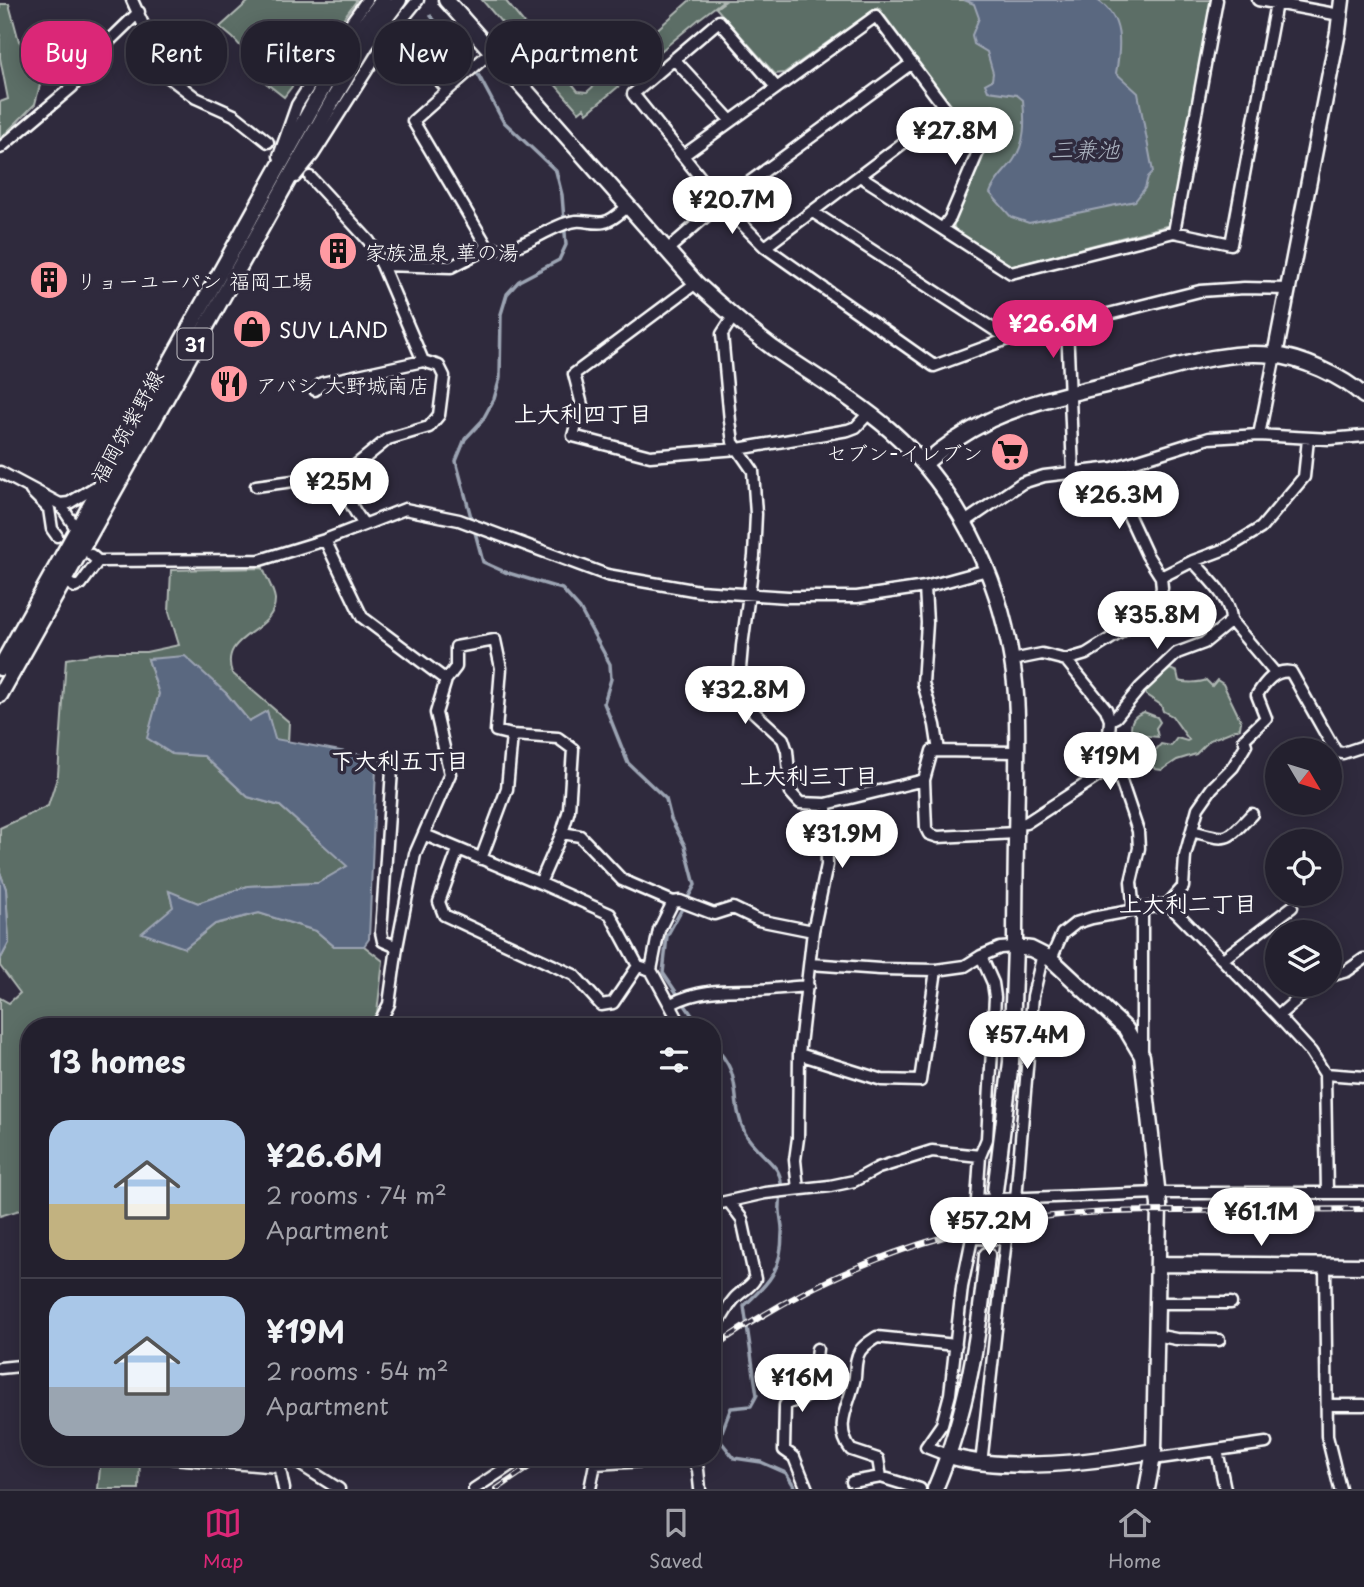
<!DOCTYPE html>
<html lang="en">
<head>
<meta charset="utf-8">
<style>
	:root { --surface:#23202e; --page:#2f2d3a; --text:#f1f3f6; --muted:#a3a3aa; --line:#403e4a; --accent:#db2777 }
	body { margin:0; font-family:"Playpen Sans","Klee One",sans-serif; background:var(--page); color:var(--text); height:100vh; display:flex; flex-direction:column; font-size:26px; white-space:nowrap }
	* { box-sizing:border-box; margin:0 }
	p { font-size:23px; color:var(--muted) }
	.icon { flex:none; width:38px; height:38px; fill:none; stroke:currentColor; stroke-width:2; stroke-linecap:round; stroke-linejoin:round }
	.map { position:relative; flex:1; overflow:hidden }
	.details { position:absolute; left:21px; top:1018px; width:700px; height:448px; display:flex; flex-direction:column; background:var(--surface); border-radius:28px; box-shadow:0 4px 18px #0003,0 0 0 2px var(--line) }
	.details>* { flex:none }
	.top-card { position:absolute; left:21px; top:21px; width:700px; height:63px; display:flex; gap:14px }
	.needle { width:46px; rotate:128deg }
	.tools { position:absolute; left:1265px; top:738px; display:grid; gap:14px }
	.tools a { display:grid; place-items:center; width:77px; height:77px; border-radius:50%; background:var(--surface); box-shadow:0 4px 18px #0003,0 0 0 2px var(--line); font-size:35px }
	.price { position:absolute; translate:-50% -60px; padding:0 16px; border-radius:24px; background:#fff; color:#222; font-size:23px; line-height:46px; filter:drop-shadow(0 2px 4px #0008) }
	.price::after { content:''; position:absolute; left:50%; top:42px; width:21px; height:16px; margin-left:-10px; background:inherit; clip-path:polygon(0 0,100% 0,50% 100%) }
	.price.selected { background:var(--accent); color:#fff }
	ul { padding:0; list-style:none }
	li { display:flex; align-items:center; gap:21px; height:175px; padding:0 28px }
	li+li { border-top:2px solid var(--line) }
	li span { display:grid; place-items:center; flex:none; width:196px; height:140px; border-radius:21px; color:#555 }
	li>.icon { margin-inline-start:auto }
	span .icon { width:84px; height:84px; fill:#fffc; stroke-width:1 }
	li b { font-size:30px }
	h2 { display:flex; justify-content:space-between; align-items:center; height:84px; padding:0 28px; font-size:30px }
	.chip { padding:0 24px; border-radius:28px; background:var(--surface); box-shadow:0 4px 18px #0003,0 0 0 2px var(--line); font-size:24px; line-height:63px }
	.chip.selected { background:var(--accent); color:#fff }
	.dock { display:flex; justify-content:space-around; align-items:center; height:98px; border-top:2px solid var(--line); background:var(--surface); font-size:19px; color:var(--muted) }
	.dock a { display:grid; justify-items:center; gap:4px }
	.dock .selected { color:var(--accent) }
	.map>svg:first-child { display:block }
	.green { fill:#5c6e66; stroke:#aeb6b2; stroke-width:2 }
	.water { fill:#5a6880; stroke:#9ca4b3; stroke-width:2 }
	.lines { fill:none; stroke-linecap:round; stroke-linejoin:round }
	.stream { stroke:#9ca4b3; stroke-width:3.5 }
	.street-tunnel { stroke:#443f50; stroke-width:10; stroke-dasharray:10 5; stroke-linecap:butt }
	.secondary-tunnel { stroke:#443f50; stroke-width:14; stroke-dasharray:14 7; stroke-linecap:butt }
	.street-casing { stroke:#fff; stroke-width:15 }
	.secondary-casing { stroke:#fff; stroke-width:19 }
	.primary-casing { stroke:#fff; stroke-width:19 }
	.street { stroke:#2f2a3d; stroke-width:10 }
	.secondary { stroke:#2f2a3d; stroke-width:14 }
	.primary { stroke:#2f2a3d; stroke-width:14 }
	.rail-casing { stroke:#fff; stroke-width:6 }
	.rail { stroke:#2f2a3d; stroke-width:3.5; stroke-dasharray:10; stroke-linecap:butt }
	.labels { text-anchor:middle; dominant-baseline:central; stroke-width:7; stroke-linejoin:round; paint-order:stroke }
	.shield { fill:#2f2a3d; stroke:#c1bfc5; stroke-width:2 }
	.shield-label { font-size:19px; font-weight:bold; fill:#fff }
	.poi-label { font-size:21px; fill:#fff; stroke:#2f2a3d; text-anchor:start }
	.street-label { font-size:21px; fill:#fff; stroke:#2f2a3d }
	.water-label { font-size:23px; font-style:italic; fill:#acb4c0; stroke:#2f2a3d }
	.neighbourhood-label { font-size:23px; font-weight:bold; fill:#fff; stroke:#2f2a3d }
</style>
</head>
<body>
<div class="map">
<svg width="1364" height="1489" viewBox="0 0 1364 1489">
	<rect width="100%" height="100%" fill="#2f2a3d"/>
	<filter id="ink" filterUnits="userSpaceOnUse"><feTurbulence type="fractalNoise" baseFrequency=".0143" numOctaves="2"/><feDisplacementMap in="SourceGraphic" scale="14" xChannelSelector="R" yChannelSelector="G"/><feConvolveMatrix kernelMatrix="1 2 1 2 8 2 1 2 1" color-interpolation-filters="sRGB"/></filter>
	<g filter="url(#ink)">
		<!-- green -->
		<path class="green" d="M250,0H357L284,97L266,83L255,62L233,38L220,27Z
			M482,0H505L578,91L587,92L690,0H724L699,19L587,113L584,108L579,112Z
			M727,0H1213L1170,225L1010,267L955,231L953,222L983,151L878,7L784,73L775,74L716,8Z
			M0,4H9L19,41L44,70L35,104L0,139V102L8,99L0,58Z
			M263,568C266,577 274,590 275,599C276,634 218,633 232,673L289,722L288,743L274,739L267,711L249,721L226,693L148,659L159,694L148,738L172,754L204,756L248,797L280,806L348,866L318,883L248,886L198,903L169,892L185,948L215,924L259,913L316,931L334,946H364L383,961L377,1013L366,1027H30V1207L0,1216V998L9,1003L20,993L0,966V960L9,943L6,889L0,872V828L48,806L58,775L66,659L107,652H146L179,645L169,612L171,570Z
			M1170,669L1177,672L1179,681C1185,683 1200,683 1206,680L1212,686L1217,680L1223,684L1241,721L1240,728L1210,740L1196,754L1177,760L1162,770L1155,769L1150,763L1152,754L1161,744L1171,746L1177,738L1187,741L1189,740L1172,716L1163,711L1161,705L1146,695V688Z
			M1144,712L1157,717L1160,722L1156,728L1158,737L1136,735L1131,729C1131,719 1135,715 1144,712Z
			M101,1458H140L139,1489H98Z"/>
		<!-- water -->
		<path class="water" d="M964,0H1097C1124,17 1121,46 1116,73L1138,93L1153,172L1148,177L1145,188L1135,201L1029,223L1011,217L990,193C995,179 1005,172 1013,161C1026,143 1025,121 1023,100L1017,95L988,91L985,84L992,80L993,73L987,52L974,44L972,35L979,18L974,4Z
			M185,656L226,693L249,721L267,711L275,739L362,755L376,768L369,939L364,946H334L316,931L259,913L215,924L185,948L142,933L173,907L169,891L198,903L248,886L318,883L347,866L280,806L248,797L204,756L172,754L147,738L159,694L148,659Z
			M0,872L6,889L9,943L0,960Z"/>
		<g class="lines">
			<!-- stream -->
			<path class="stream" d="M431,16L479,76L503,121L556,171L562,195L566,245L559,260L519,281L507,294L501,314L500,378L494,399L482,421L465,439L456,461L483,562L505,572L562,589L580,609L610,664L611,679L604,703L628,763L666,799L671,819L685,846L695,885L667,936L663,973L700,1027
				M712,1044C746,1077 728,1097 745,1133C752,1147 768,1157 777,1170C784,1181 780,1194 780,1206C779,1215 783,1224 782,1233C782,1270 769,1283 744,1306L757,1395L751,1406L731,1408L719,1439L734,1458L761,1462L786,1473L796,1489"/>
			<!-- street-tunnel -->
			<path class="street-tunnel" d="M268,142L310,177"/>
			<!-- secondary-tunnel -->
			<path class="secondary-tunnel" d="M987,1255L995,1191"/>
			<defs>
				<path id="street" d="M132,0L166,75L196,98L234,115L268,142
					M1258,0L1340,15
					M388,37L405,43L448,90
					M674,59L731,121
					M776,87L719,21L633,94L721,203L765,247L934,366L1005,340L1200,291L1244,288L1289,289
					M0,148L72,87L105,45L139,12
					M684,155L876,16L978,152L950,218L943,228
					M279,156L297,105L340,38L367,0
					M860,176L1011,273L1174,232L1231,244L1276,3
					M295,177L313,155L388,37L418,0
					M310,177L369,241L382,265L423,361L439,366L444,376L439,415L429,427L388,439L345,474C344,494 352,509 364,524
					M813,212L1004,336L1005,340
					M1174,232L1217,0
					M765,247L947,110
					M488,248L413,121L493,50
					M666,251L721,203L912,63
					M382,265L451,267L488,248C519,256 546,225 576,221C585,220 595,224 604,222C612,221 621,212 627,207
					M696,283L574,374L582,405L573,436L650,456L738,449L848,430L856,427L869,413
					M733,317L722,334L730,421L733,442L753,471L756,514L754,556L742,646L740,669L743,692L745,704L783,739L787,751L791,793L800,803L826,804L924,780L932,751L1017,752
					M1067,325L1073,472
					M315,390L322,383L423,361
					M1259,435L1275,355
					M0,472L60,504L77,530
					M256,486L345,474
					M31,491L49,509L52,529L57,536
					M60,504L69,503L102,483
					M965,522L1022,483L1044,476L1113,468L1209,438L1259,435L1330,439L1364,436
					M325,540L362,617L446,680
					M91,555L98,561L260,560L325,540L405,509L459,520L607,575L699,591L788,597H857L925,587L987,570
					M1193,561C1208,579 1231,597 1231,621L1275,673
					M1161,577L1193,561L1228,548L1261,528L1304,477L1308,439
					M64,581L75,587L81,584L98,561
					M925,587L927,623L923,683L935,725L939,751
					M1012,660L1042,654L1066,660L1086,654L1156,610L1162,588L1161,577L1147,555L1129,516L1113,468
					M1066,660L1106,709L1110,720L1109,734L1111,751L1138,831L1139,848L1131,882L1133,903L1142,910
					M1110,720L1116,717L1140,688L1177,653L1204,643L1231,621
					M387,758L392,770L381,932L383,941L397,947
					M924,780L926,828L929,834L938,837L1016,833
					M1016,824L1026,823L1115,765
					M1192,831C1229,841 1225,842 1252,814
					M425,835L540,883L562,833
					M458,850L439,902L444,915L574,975L601,1005L613,1003L638,966L651,970L659,930L673,902
					M481,859L507,789L512,735
					M540,883L610,914L638,966
					M1168,904L1278,1016L1311,1052L1325,1074L1327,1193
					M1142,910V1053
					M1015,947L1000,948L981,956L993,983L995,997L987,1139L980,1156L977,1200L1158,1193H1364
					M1051,959L1062,934L1076,923L1092,918L1168,904L1183,887L1185,856L1198,808L1212,788L1233,767L1246,745L1244,739L1266,718L1257,695C1265,682 1275,669 1291,672L1336,752L1343,753L1364,746
					M1223,959L1292,907
					M810,964L880,969L936,970L965,966L981,956
					M651,970L682,1027
					M1330,976L1347,971L1364,959
					M671,1004C696,990 724,990 752,990C770,990 789,987 808,986
					M1278,1016L1314,985
					M377,1027L389,1004L397,947L415,854L450,774L436,713L446,680L456,667V647L495,640L501,668L496,731L512,735L558,738L573,749L569,810L562,833L580,836L622,880L673,902L680,901L714,914L733,908L758,920L813,931
					M799,1054L882,1080L920,1081L936,970
					M1325,1074L1364,1077
					M798,1189L795,1160L798,1138L799,1054L813,931L827,865L826,804
					M1016,1199L1033,996L1043,954
					M712,1205L765,1193L830,1186L854,1181L878,1168L932,1151L980,1156
					M1325,1267L1327,1436L1340,1489
					M1156,1303H1231
					M712,1326C726,1317 724,1310 734,1299C741,1291 750,1288 755,1279L742,1219L729,1202
					M1156,1335L1176,1339L1219,1340
					M0,1368L30,1365
					M1327,1405H1364
					M1217,1450L1225,1489
					M949,1456L926,1447L942,1424L950,1394L962,1287L972,1238L1006,1239L981,1464
					M172,1458L279,1467
					M281,1458L279,1465L284,1489
					M290,1458L339,1489
					M693,1458L698,1470L700,1489
					M1153,1459L1266,1443
					M595,1464L644,1461
					M881,1477L878,1459L851,1450C832,1425 851,1403 855,1377C856,1367 855,1359 860,1351C865,1344 871,1341 877,1337L956,1345
					M852,1482L881,1477L920,1489
					M474,1489L521,1458
					M590,1489L596,1459
					M807,1489L794,1457L784,1450L785,1405C791,1400 795,1402 802,1399C816,1392 815,1363 817,1349"/>
				<path id="secondary" d="M446,0L696,283C721,306 746,328 773,348C812,375 854,399 890,430C957,489 998,573 1012,661C1019,701 1017,742 1017,783C1016,837 1015,892 1015,947L1031,949L1051,959L1126,1029L1142,1056L1159,1205L1154,1451L1147,1489
					M1275,355L1338,32L1342,0
					M924,464C943,447 966,432 990,420C1033,400 1081,391 1127,380C1173,368 1225,349 1273,355C1302,358 1342,376 1364,396
					M995,1191L1011,1062L1015,947
					M1158,1264L1364,1266
					M949,1456C1009,1473 1093,1462 1154,1451
					M935,1489C967,1414 979,1335 987,1255"/>
				<path id="primary" d="M0,668L325,84L359,31L383,0
					M0,695L334,98L366,44L399,0"/>
			</defs>
			<!-- street casing -->
			<use href="#street" class="street-casing"/>
			<!-- secondary casing -->
			<use href="#secondary" class="secondary-casing"/>
			<!-- primary casing -->
			<use href="#primary" class="primary-casing"/>
			<!-- street -->
			<use href="#street" class="street"/>
			<!-- secondary -->
			<use href="#secondary" class="secondary"/>
			<!-- primary -->
			<use href="#primary" class="primary"/>
			<defs>
				<path id="rail" d="M712,1348C803,1285 905,1240 1014,1221C1068,1212 1123,1211 1178,1211C1240,1210 1302,1210 1364,1209
					M497,1489L542,1458"/>
			</defs>
			<!-- rail casing -->
			<use href="#rail" class="rail-casing"/>
			<!-- rail -->
			<use href="#rail" class="rail"/>
		</g>
	</g>
	<!-- icons -->
	<defs>
		<symbol id="building-disc" viewBox="-11 -11 22 22"><circle r="9.5" fill="#ff9aa2" stroke="#2f2a3d"/><path d="M-4-6H4V6H1V3H-1V6H-4ZM-2.5-4.3h1.7v1.8h-1.7ZM.8-4.3h1.7v1.8H.8ZM-2.5-1h1.7V.8h-1.7ZM.8-1h1.7V.8H.8Z" fill="#111"/></symbol>
		<symbol id="shop-disc" viewBox="-11 -11 22 22"><circle r="9.5" fill="#ff9aa2" stroke="#2f2a3d"/><path d="M-5-2.5h2.3a2.7 3.5 0 0 1 5.4 0H5L5.5 6h-11ZM-1.5-2.5h3a1.5 2.3 0 0 0-3 0Z" fill="#111"/></symbol>
		<symbol id="restaurant-disc" viewBox="-11 -11 22 22"><circle r="9.5" fill="#ff9aa2" stroke="#2f2a3d"/><path d="M-5-6h1v4h1v-4h1v4h1v-4h1v5L-1.5 .5V6h-2V.5L-5-1ZM5-6V6H3V1.5H1.5Q1.5-4 5-6Z" fill="#111"/></symbol>
		<symbol id="supermarket-disc" viewBox="-11 -11 22 22"><circle r="9.5" fill="#ff9aa2" stroke="#2f2a3d"/><path d="M-6-5.5h2.5l.6 2H6L4.5 2H-2.5L-4.4-4H-6ZM-1.5 3.2a1.3 1.3 0 1 0 .1 0ZM3 3.2a1.3 1.3 0 1 0 .1 0Z" fill="#111"/></symbol>
	</defs>
	<g fill-rule="evenodd">
		<use href="#building-disc" x="316" y="229" width="44" height="44"/>
		<use href="#building-disc" x="27" y="258" width="44" height="44"/>
		<use href="#shop-disc" x="230" y="307" width="44" height="44"/>
		<use href="#restaurant-disc" x="207" y="362" width="44" height="44"/>
		<use href="#supermarket-disc" x="988" y="430" width="44" height="44"/>
	</g>
	<g class="labels">
		<!-- shield labels -->
		<rect class="shield" x="177.5" y="328.5" width="35" height="31" rx="5"/>
		<g class="shield-label">
			<text x="195" y="344">31</text>
		</g>
		<!-- poi labels -->
		<g class="poi-label">
			<text x="365" y="251">家族温泉 華の湯</text>
			<text x="76" y="280">リョーユーパン 福岡工場</text>
			<text x="279" y="329">SUV LAND</text>
			<text x="256" y="384">アバシ 大野城南店</text>
			<text x="983" y="452" text-anchor="end">セブン-イレブン</text>
		</g>
		<!-- street labels -->
		<g class="street-label">
			<text transform="translate(126 426) rotate(-61)">福岡筑紫野線</text>
		</g>
		<!-- water labels -->
		<g class="water-label">
			<text x="1085" y="148">三兼池</text>
		</g>
		<!-- neighbourhood labels -->
		<g class="neighbourhood-label">
			<text x="583" y="412">上大利四丁目</text>
			<text x="400" y="759">下大利五丁目</text>
			<text x="809" y="774">上大利三丁目</text>
			<text x="1188" y="902">上大利二丁目</text>
		</g>
	</g>
</svg>
<div class="tools">
<a><svg class="needle" viewBox="-14 -14 28 28"><path d="M0-13l5 13h-10z" fill="#e53935"/><path d="M0 13l5-13h-10z" fill="#a3a3aa"/></svg></a>
<a><svg class="icon" aria-label="locate" viewBox="0 0 24 24"><circle cx="12" cy="12" r="6"/><path d="M12 2v4M12 18v4M2 12h4M18 12h4"/></svg></a>
<a><svg class="icon" aria-label="layers" viewBox="0 0 24 24"><path d="M12 4l9 5-9 5-9-5zM3 14l9 5 9-5"/></svg></a>
</div>
<b class="price" style="left:955px;top:167px">¥27.8M</b>
<b class="price" style="left:732px;top:236px">¥20.7M</b>
<b class="price selected" style="left:1053px;top:360px">¥26.6M</b>
<b class="price" style="left:339px;top:518px">¥25M</b>
<b class="price" style="left:1119px;top:531px">¥26.3M</b>
<b class="price" style="left:1157px;top:651px">¥35.8M</b>
<b class="price" style="left:745px;top:726px">¥32.8M</b>
<b class="price" style="left:1110px;top:792px">¥19M</b>
<b class="price" style="left:842px;top:870px">¥31.9M</b>
<b class="price" style="left:1027px;top:1071px">¥57.4M</b>
<b class="price" style="left:1261px;top:1248px">¥61.1M</b>
<b class="price" style="left:989px;top:1257px">¥57.2M</b>
<b class="price" style="left:802px;top:1414px">¥16M</b>
<div class="top-card">
<a class="chip selected">Buy</a>
<a class="chip">Rent</a>
<a class="chip">Filters</a>
<a class="chip">New</a>
<a class="chip">Apartment</a>
</div>
<section class="details">
<h2>13 homes<svg class="icon" aria-label="filters" viewBox="0 0 24 24"><path d="M4 7h16M4 17h16"/><circle cx="9" cy="7" r="2"/><circle cx="15" cy="17" r="2"/></svg></h2>
<ul>
<li><span style="background:linear-gradient(#a9c7e8 60%,#c2b280 0)"><svg class="icon" aria-label="home" viewBox="0 0 24 24"><path d="M3 11l9-7 9 7M6 9v11h12V9"/></svg></span><div><b>¥26.6M</b><p>2 rooms · 74 m²</p><p>Apartment</p></div></li>
<li><span style="background:linear-gradient(#a9c7e8 65%,#9aa5b1 0)"><svg class="icon" aria-label="home" viewBox="0 0 24 24"><path d="M3 11l9-7 9 7M6 9v11h12V9"/></svg></span><div><b>¥19M</b><p>2 rooms · 54 m²</p><p>Apartment</p></div></li>
</ul>
</section>
</div>
<nav class="dock">
<a class="selected"><svg class="icon" aria-label="map" viewBox="0 0 24 24"><path d="M3 6l6-2 6 2 6-2v14l-6 2-6-2-6 2zM9 4v14M15 6v14"/></svg>Map</a>
<a><svg class="icon" aria-label="saved" viewBox="0 0 24 24"><path d="M7 4h10v16l-5-4-5 4z"/></svg>Saved</a>
<a><svg class="icon" aria-label="home" viewBox="0 0 24 24"><path d="M3 11l9-7 9 7M6 9v11h12V9"/></svg>Home</a>
</nav>
</body>
</html>
